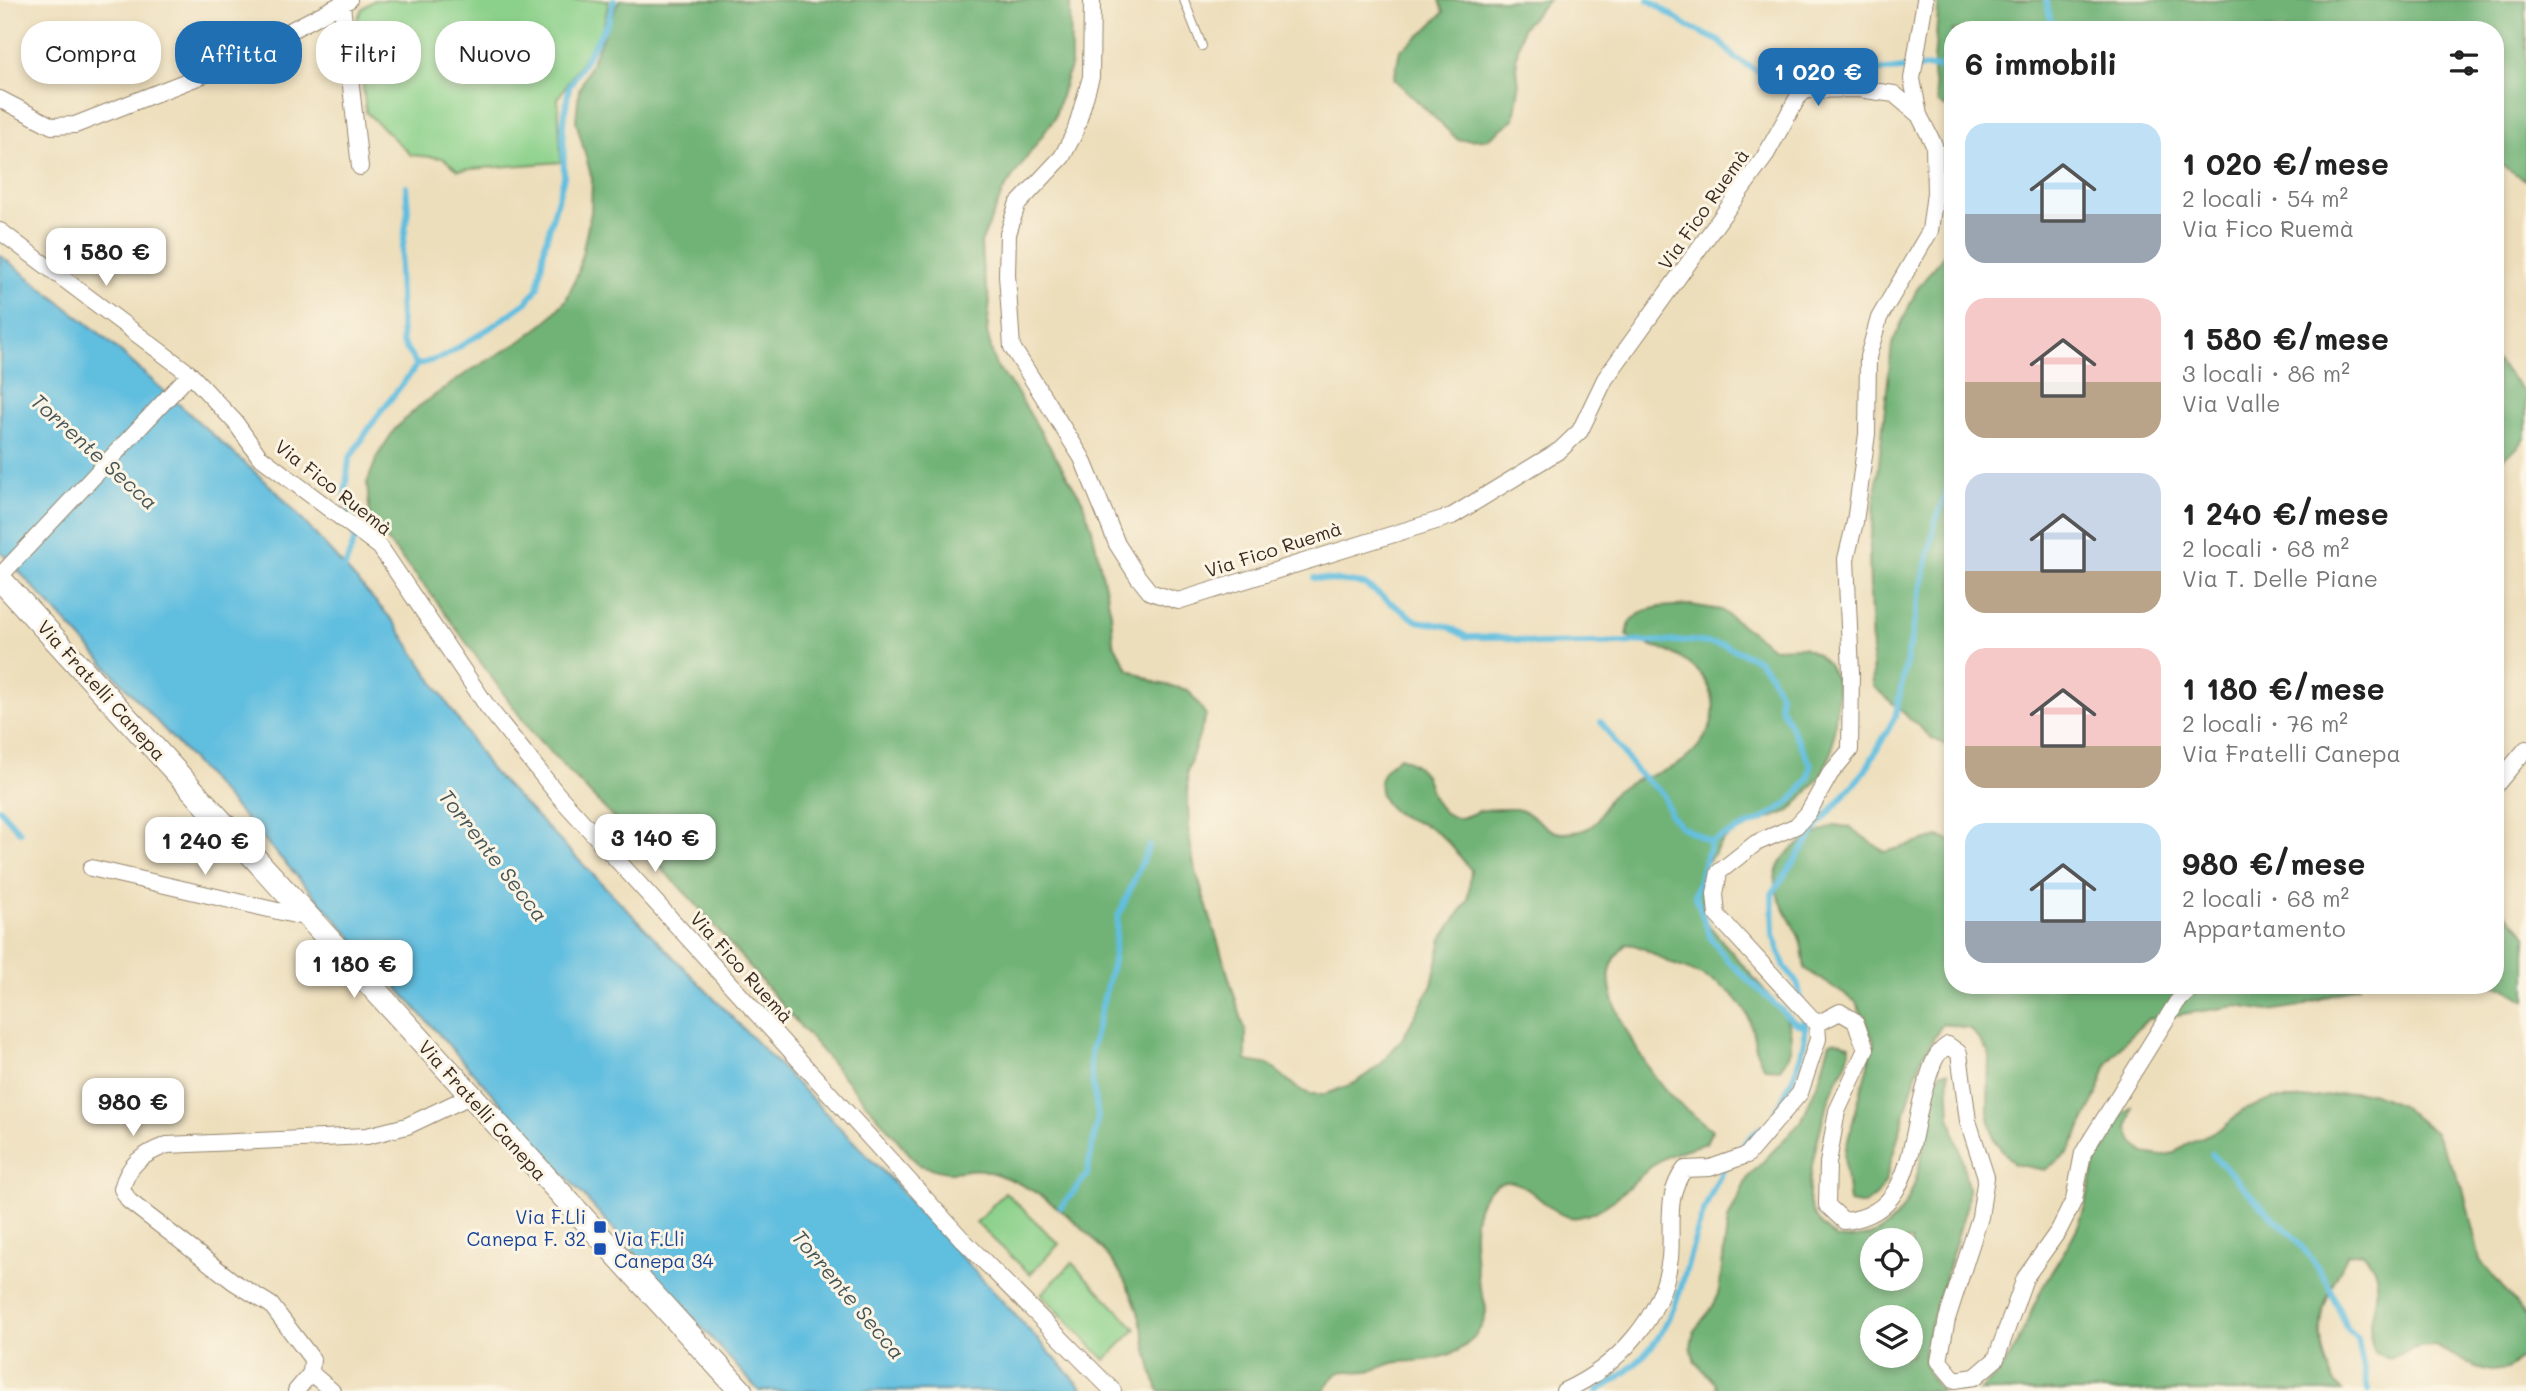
<!DOCTYPE html>
<html lang="it">
<head>
<meta charset="utf-8">
<style>
	:root { --surface:#fff; --page:#f6f6f6; --text:#222; --muted:#767676; --accent:#1f6fb2 }
	body { margin:0; font-family:Mali,sans-serif; background:var(--page); color:var(--text); height:100vh; display:flex; flex-direction:column; font-size:26px; white-space:nowrap }
	* { box-sizing:border-box; margin:0 }
	p { font-size:23px; color:var(--muted) }
	.icon { flex:none; width:38px; height:38px; fill:none; stroke:currentColor; stroke-width:2; stroke-linecap:round; stroke-linejoin:round }
	.map { position:relative; flex:1; overflow:hidden }
	.sheet { position:absolute; left:1944px; top:21px; width:560px; height:973px; display:flex; flex-direction:column; background:var(--surface); border-radius:28px; box-shadow:0 4px 10px #0003 }
	.sheet>* { flex:none }
	.hud { position:absolute; left:21px; top:21px; width:665px; height:63px; display:flex; gap:14px }
	.buttons { position:absolute; left:1860px; top:1228px; display:grid; gap:14px }
	.buttons a { display:grid; place-items:center; width:63px; height:63px; border-radius:50%; background:var(--surface); box-shadow:0 4px 10px #0003; font-size:35px }
	.price { position:absolute; translate:-50% -60px; padding:0 16px; border-radius:14px; background:#fff; color:#222; font-size:23px; line-height:46px; filter:drop-shadow(0 2px 4px #0008) }
	.price::after { content:''; position:absolute; left:50%; top:42px; width:21px; height:16px; margin-left:-10px; background:inherit; clip-path:polygon(0 0,100% 0,50% 100%) }
	.price.on { background:var(--accent); color:#fff }
	ul { padding:0; list-style:none }
	li { display:flex; align-items:center; gap:21px; height:175px; padding:0 21px }
	li span { display:grid; place-items:center; flex:none; width:196px; height:140px; border-radius:21px; color:#555 }
	li>.icon { margin-inline-start:auto }
	span .icon { width:84px; height:84px; fill:#fffc; stroke-width:1 }
	li b { font-size:30px }
	h2 { display:flex; justify-content:space-between; align-items:center; height:84px; padding:0 21px; font-size:30px }
	.pill { padding:0 24px; border-radius:28px; background:var(--surface); box-shadow:0 4px 10px #0003; font-size:24px; line-height:63px }
	.pill.on { background:var(--accent); color:#fff }
	.map>svg:first-child { display:block }
	.green { fill:#8cd18b; stroke:#647e54; stroke-width:2 }
	.forest { fill:#71b377; stroke:#566e4a; stroke-width:2; fill-rule:evenodd }
	.water { fill:#61bedf; stroke:#4e747e; stroke-width:2 }
	.lines { fill:none; stroke-linecap:round; stroke-linejoin:round }
	.stream { stroke:#61bedf; stroke-width:6 }
	.service-casing { stroke:#94846c; stroke-width:10 }
	.minor-casing { stroke:#94846c; stroke-width:18 }
	.secondary-casing { stroke:#94846c; stroke-width:25 }
	.service { stroke:#fff; stroke-width:8 }
	.minor { stroke:#fff; stroke-width:16 }
	.secondary { stroke:#fff; stroke-width:23 }
	.transit-dot { fill:#1a4fb4; stroke:#fcf5e5; stroke-width:2.5 }
	.labels { text-anchor:middle; dominant-baseline:central; stroke-width:6; stroke-linejoin:round; paint-order:stroke }
	.street-label { font-size:19px; fill:#3b2a1e; stroke:#fcf5e5 }
	.transit-label { font-size:19px; fill:#164399; stroke:#fcf5e5; text-anchor:end }
	.water-label { font-size:21px; font-style:italic; fill:#465658; stroke:#fcf5e5 }
</style>
</head>
<body>
<div class="map">
<svg width="2526" height="1391" viewBox="0 0 2526 1391">
	<rect width="100%" height="100%" fill="#fcf5e5"/>
	<filter id="ink" filterUnits="userSpaceOnUse"><feTurbulence type="fractalNoise" baseFrequency=".0143" numOctaves="2"/><feDisplacementMap in="SourceGraphic" scale="14" xChannelSelector="R" yChannelSelector="G"/><feConvolveMatrix kernelMatrix="1 2 1 2 8 2 1 2 1" color-interpolation-filters="sRGB"/></filter>
	<filter id="wash" filterUnits="userSpaceOnUse"><feTurbulence type="fractalNoise" baseFrequency=".00686" numOctaves="4" result="noise"/><feDisplacementMap in="SourceGraphic" scale="28" xChannelSelector="R" yChannelSelector="G"/><feGaussianBlur stdDeviation="1.57" result="paint"/><feColorMatrix in="noise" values="0 0 0 0 0 0 0 0 0 0 0 0 0 0 0 0 0 1.4 0 .05"/><feComposite in="paint" operator="in"/></filter>
	<g filter="url(#wash)">
		<rect width="100%" height="100%" fill="#eddebb"/>
		<!-- green -->
		<path class="green" d="M374,0H609L603,28L558,98L561,162L458,170L443,158L411,155L366,112L356,21L362,9Z
			M1005,1192L1059,1244L1030,1274L976,1223Z
			M1072,1263L1136,1329L1105,1360L1041,1294Z"/>
		<!-- forest -->
		<path class="forest" d="M619,0H1070L1071,63L1054,119L1003,191L981,243L983,273L990,301L987,332L995,364L1016,391L1082,500L1092,529L1111,613L1113,642L1128,669L1157,683L1188,690L1206,715L1187,772L1189,834L1194,865L1246,1033V1061L1270,1065L1297,1088L1310,1094H1326L1355,1083L1381,1064L1402,1039L1432,985L1442,939L1468,900L1471,870C1457,854 1448,838 1429,827C1420,822 1409,821 1399,815C1372,797 1374,773 1400,757C1439,772 1421,791 1444,812C1447,814 1454,818 1459,818C1465,818 1473,813 1479,811C1491,808 1503,809 1516,809C1534,811 1545,833 1562,833C1612,833 1592,804 1624,786C1642,775 1666,774 1683,761C1727,727 1724,677 1671,653C1657,646 1641,644 1627,636L1630,621L1644,611L1659,607L1691,605L1721,610L1773,648L1803,647L1817,654L1828,664L1835,677L1838,692L1832,752L1820,777L1790,811L1735,831L1724,840L1706,864L1701,878L1705,921L1784,1013C1794,1034 1794,1051 1780,1069L1765,1068C1752,1051 1756,1031 1746,1012C1729,982 1699,974 1670,963C1653,956 1645,945 1626,944C1618,953 1612,960 1610,972C1605,1005 1646,1067 1667,1092C1679,1107 1698,1117 1712,1130L1706,1143C1687,1149 1667,1154 1652,1166C1630,1184 1608,1212 1579,1217C1547,1223 1526,1166 1495,1186C1466,1204 1474,1252 1478,1280C1480,1290 1486,1301 1486,1311C1485,1323 1479,1331 1472,1339C1454,1360 1423,1361 1398,1362C1389,1363 1381,1368 1373,1370C1349,1376 1338,1360 1325,1391H1159C1146,1362 1146,1328 1133,1298C1110,1242 1041,1184 982,1170C972,1168 961,1172 950,1172C940,1172 929,1167 919,1165L694,902L533,734L428,590L370,520L367,483L378,455L395,429L418,407L468,372L521,341L546,322L566,300L578,273L591,212L592,179L576,121L579,90Z
			M1439,0H1549L1523,27L1516,57L1519,87L1514,119L1488,139L1458,140L1394,79L1400,50L1423,33L1444,12Z
			M1939,0H2526V180L2496,162V30H1953V112L1938,103L1933,74Z
			M1953,243V749L1932,738L1873,686L1869,554L1892,344L1917,289Z
			M2496,360L2526,394V438L2514,451L2496,462Z
			M1834,825L1849,827L1885,852L1938,837L1953,841V985H2361L2300,1006L2269,1011L2237,1006L2148,1019L2126,1040L2107,1064L2097,1095L2069,1152L2045,1170L2014,1164L1994,1140L1988,1112L1989,1053L1971,1029L1943,1023L1920,1061L1885,1182L1877,1195L1865,1205L1849,1202L1844,1155L1874,1042L1856,1002L1805,969C1803,959 1803,946 1799,937C1783,903 1756,877 1796,846C1807,838 1822,832 1834,825Z
			M2496,902L2526,935V1001L2508,989L2493,985Z
			M1835,1041L1850,1045C1849,1062 1842,1070 1835,1085C1825,1106 1804,1183 1810,1205C1815,1220 1824,1229 1837,1238C1924,1248 1921,1143 1934,1084L1941,1072H1948L1950,1116L1962,1159L1968,1188L1967,1204L1925,1345C1922,1367 1928,1376 1942,1391H1717L1716,1384L1695,1362L1691,1347L1694,1331L1714,1305L1719,1290L1728,1219L1748,1177L1801,1122L1820,1077L1830,1042ZM1872,1241H1911V1279H1872ZM1872,1318H1911V1356H1872Z
			M2354,1092L2371,1093L2399,1104L2435,1133L2463,1188L2480,1260L2526,1316V1354L2507,1369L2492,1371L2476,1367L2435,1346L2419,1347L2389,1358L2375,1353C2358,1317 2397,1284 2362,1252L2348,1254C2328,1292 2312,1320 2326,1363C2330,1374 2333,1383 2342,1391H1979C2014,1364 2020,1335 2038,1297C2049,1272 2067,1251 2078,1226C2096,1186 2090,1132 2132,1107L2128,1129L2133,1142L2144,1153L2160,1156L2174,1153L2186,1144L2223,1128L2244,1110L2274,1099H2306Z"/>
		<!-- water -->
		<path class="water" d="M0,255L98,332L278,493L394,622L491,770L889,1178L1085,1391H759C506,1111 257,827 0,551Z"/>
		<g class="lines">
			<!-- stream -->
			<path class="stream" d="M1649,0L1689,27L1719,41L1735,58L1768,77L1953,66
				M2046,0L2053,30
				M406,187L408,210L399,274L402,342L417,365
				M342,575L355,539L345,493L349,459L376,418L417,365L443,357L493,326L527,302L538,287L545,244L564,177L563,125L569,87L608,22L614,0
				M1314,578L1364,584L1417,621L1447,626L1467,637H1503L1539,644L1691,641L1724,645L1758,660L1770,674L1780,694V706L1811,765L1808,779L1791,801L1767,817L1711,842L1695,894L1710,937L1728,961L1795,1023L1806,1026
				M1601,722L1636,771L1663,794L1671,816L1680,826L1711,842
				M0,809L20,832
				M1801,999L1798,985L1785,967L1773,935L1772,894L1820,823L1865,771L1895,717L1935,523L1953,473
				M1776,1112C1790,1085 1810,1048 1804,1017
				M2212,1154L2261,1206L2290,1233L2311,1258L2329,1286L2347,1329L2358,1339L2368,1391
				M1732,1156L1761,1127
				M1061,1207L1087,1175L1098,1117L1090,1064L1092,1047L1113,961L1118,917L1149,846
				M1597,1391C1701,1335 1672,1251 1726,1166"/>
		</g>
	</g>
	<g filter="url(#ink)">
		<g class="lines">
			<defs>
				<path id="service" d="M1184,0L1202,46"/>
				<path id="minor" d="M1092,0L1091,77L1075,132L1062,157L1017,205L1008,234L1007,275L1012,347L1082,458L1117,544L1138,577L1150,592L1178,601L1452,516L1560,450L1580,431L1605,379L1764,158L1798,97L1806,90L1858,89L1894,94L1919,115L1934,145L1935,193L1930,231L1879,318L1868,357L1867,434L1855,522L1846,559L1851,672L1850,750L1830,774L1808,813L1796,826L1756,843L1719,872L1715,894L1717,915L1817,1024L1818,1039L1800,1093L1747,1155L1710,1168L1685,1169C1664,1195 1673,1227 1670,1258C1663,1317 1617,1367 1564,1391
					M342,5L360,167
					M0,99L52,126L75,125L213,71L349,0
					M1919,115L1912,79L1925,0
					M0,231L190,374L235,422L259,456L380,547L487,706L558,795L961,1238L1113,1391
					M0,576L190,374
					M2496,785L2526,749
					M91,868L308,918
					M1817,1024L1840,1012L1855,1021L1866,1049L1837,1111L1828,1163L1827,1205L1844,1221C1917,1214 1908,1135 1927,1081C1932,1066 1934,1054 1948,1045L1959,1053L1968,1121L1986,1177L1980,1217L1947,1319L1939,1361L1955,1380L1975,1377L1996,1359L2025,1278L2059,1230L2074,1200L2083,1153L2177,1002L2195,985
					M311,1373L332,1391
					M296,1391L311,1373L312,1359L271,1305L234,1282L129,1201L122,1189C128,1164 143,1154 167,1145L367,1136L407,1126L470,1096"/>
				<path id="secondary" d="M0,579L741,1391"/>
			</defs>
			<!-- service casing -->
			<use href="#service" class="service-casing"/>
			<!-- minor casing -->
			<use href="#minor" class="minor-casing"/>
			<!-- secondary casing -->
			<use href="#secondary" class="secondary-casing"/>
			<!-- service -->
			<use href="#service" class="service"/>
			<!-- minor -->
			<use href="#minor" class="minor"/>
			<!-- secondary -->
			<use href="#secondary" class="secondary"/>
		</g>
	</g>
	<!-- markers -->
	<g class="transit-dot">
		<rect x="593" y="1220" width="14" height="14" rx="3.5"/>
		<rect x="593" y="1242" width="14" height="14" rx="3.5"/>
	</g>
	<g class="labels">
		<!-- street labels -->
		<g class="street-label">
			<text transform="translate(1703 209) rotate(-55)">Via Fico Ruemà</text>
			<text transform="translate(334 487) rotate(38)">Via Fico Ruemà</text>
			<text transform="translate(1273 549) rotate(-18)">Via Fico Ruemà</text>
			<text transform="translate(102 690) rotate(48)">Via Fratelli Canepa</text>
			<text transform="translate(742 967) rotate(48)">Via Fico Ruemà</text>
			<text transform="translate(483 1110) rotate(48)">Via Fratelli Canepa</text>
		</g>
		<!-- transit labels -->
		<g class="transit-label">
			<text x="586" y="1216">Via F.Lli<tspan x="586" dy="22">Canepa F. 32</tspan></text>
			<text x="614" y="1238" text-anchor="start">Via F.Lli<tspan x="614" dy="22">Canepa 34</tspan></text>
		</g>
		<!-- water labels -->
		<g class="water-label">
			<text transform="translate(95 451) rotate(42)">Torrente Secca</text>
			<text transform="translate(494 855) rotate(52)">Torrente Secca</text>
			<text transform="translate(849 1294) rotate(50)">Torrente Secca</text>
		</g>
	</g>
</svg>
<div class="buttons">
<a><svg class="icon" aria-label="locate" viewBox="0 0 24 24"><circle cx="12" cy="12" r="6"/><path d="M12 2v4M12 18v4M2 12h4M18 12h4"/></svg></a>
<a><svg class="icon" aria-label="layers" viewBox="0 0 24 24"><path d="M12 4l9 5-9 5-9-5zM3 14l9 5 9-5"/></svg></a>
</div>
<b class="price on" style="left:1818px;top:108px">1 020 €</b>
<b class="price" style="left:106px;top:288px">1 580 €</b>
<b class="price" style="left:655px;top:874px">3 140 €</b>
<b class="price" style="left:205px;top:877px">1 240 €</b>
<b class="price" style="left:354px;top:1000px">1 180 €</b>
<b class="price" style="left:133px;top:1138px">980 €</b>
<div class="hud">
<a class="pill">Compra</a>
<a class="pill on">Affitta</a>
<a class="pill">Filtri</a>
<a class="pill">Nuovo</a>
</div>
<section class="sheet">
<h2>6 immobili<svg class="icon" aria-label="filters" viewBox="0 0 24 24"><path d="M4 7h16M4 17h16"/><circle cx="9" cy="7" r="2"/><circle cx="15" cy="17" r="2"/></svg></h2>
<ul>
<li><span style="background:linear-gradient(#bfe0f5 65%,#9aa5b1 0)"><svg class="icon" aria-label="home" viewBox="0 0 24 24"><path d="M3 11l9-7 9 7M6 9v11h12V9"/></svg></span><div><b>1 020 €/mese</b><p>2 locali · 54 m²</p><p>Via Fico Ruemà</p></div></li>
<li><span style="background:linear-gradient(#f6c9c9 60%,#b9a48a 0)"><svg class="icon" aria-label="home" viewBox="0 0 24 24"><path d="M3 11l9-7 9 7M6 9v11h12V9"/></svg></span><div><b>1 580 €/mese</b><p>3 locali · 86 m²</p><p>Via Valle</p></div></li>
<li><span style="background:linear-gradient(#c9d6e8 70%,#b9a48a 0)"><svg class="icon" aria-label="home" viewBox="0 0 24 24"><path d="M3 11l9-7 9 7M6 9v11h12V9"/></svg></span><div><b>1 240 €/mese</b><p>2 locali · 68 m²</p><p>Via T. Delle Piane</p></div></li>
<li><span style="background:linear-gradient(#f6c9c9 70%,#b9a48a 0)"><svg class="icon" aria-label="home" viewBox="0 0 24 24"><path d="M3 11l9-7 9 7M6 9v11h12V9"/></svg></span><div><b>1 180 €/mese</b><p>2 locali · 76 m²</p><p>Via Fratelli Canepa</p></div></li>
<li><span style="background:linear-gradient(#bfe0f5 70%,#9aa5b1 0)"><svg class="icon" aria-label="home" viewBox="0 0 24 24"><path d="M3 11l9-7 9 7M6 9v11h12V9"/></svg></span><div><b>980 €/mese</b><p>2 locali · 68 m²</p><p>Appartamento</p></div></li>
</ul>
</section>
</div>
</body>
</html>
